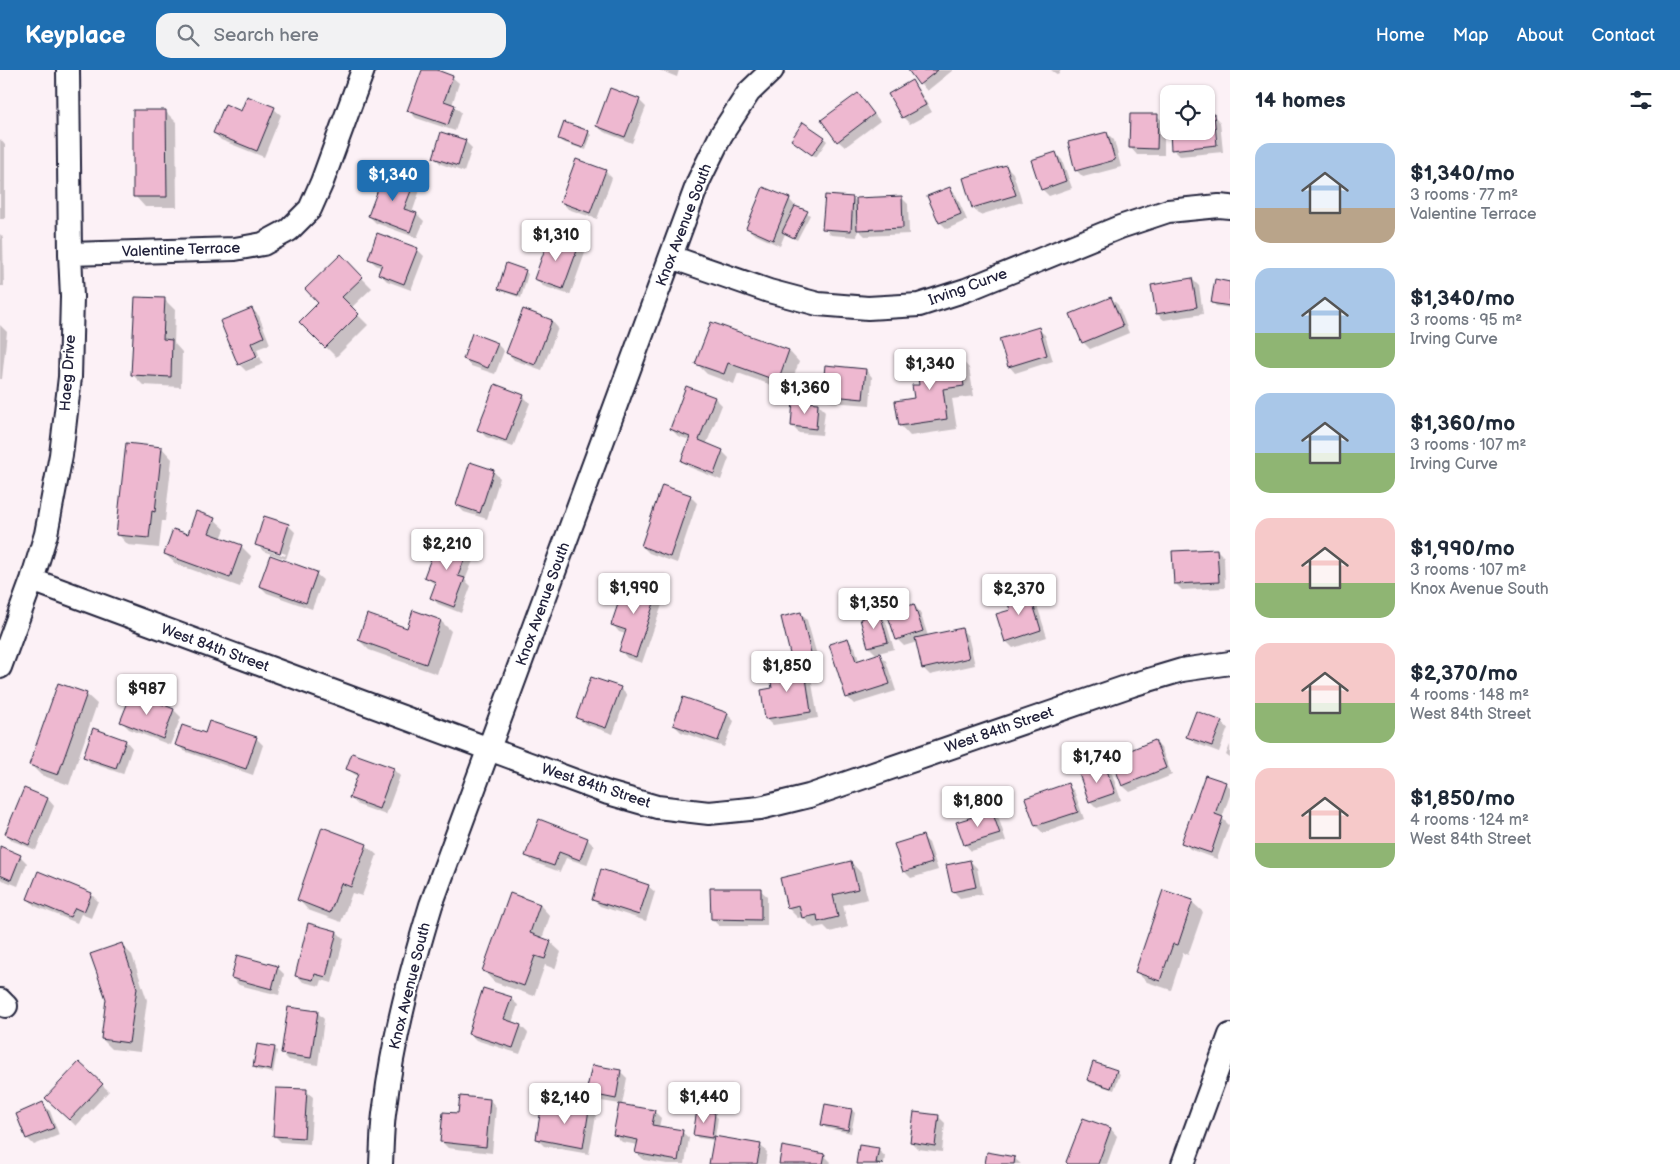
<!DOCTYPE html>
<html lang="en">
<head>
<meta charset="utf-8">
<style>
	:root { --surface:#fff; --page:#f2f2f3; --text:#1f2937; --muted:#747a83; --accent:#1f6fb2 }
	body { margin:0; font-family:"Balsamiq Sans",sans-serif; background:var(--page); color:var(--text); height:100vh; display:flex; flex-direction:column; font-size:19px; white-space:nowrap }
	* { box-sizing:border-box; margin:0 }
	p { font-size:16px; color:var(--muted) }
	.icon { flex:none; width:28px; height:28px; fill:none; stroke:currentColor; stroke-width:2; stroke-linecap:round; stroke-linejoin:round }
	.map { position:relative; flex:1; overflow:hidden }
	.panel { display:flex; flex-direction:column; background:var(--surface); width:450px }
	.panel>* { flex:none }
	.controls { position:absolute; left:1160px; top:15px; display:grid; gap:10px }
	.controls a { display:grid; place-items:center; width:55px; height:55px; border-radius:10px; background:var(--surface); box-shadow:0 1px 4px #0004; font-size:25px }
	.price { position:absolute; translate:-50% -42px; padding:0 11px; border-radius:5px; background:#fff; color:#222; font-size:16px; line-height:32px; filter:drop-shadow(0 1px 2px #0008) }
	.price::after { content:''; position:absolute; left:50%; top:30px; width:15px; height:11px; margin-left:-8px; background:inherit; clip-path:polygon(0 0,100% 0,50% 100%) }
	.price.active { background:var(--accent); color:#fff }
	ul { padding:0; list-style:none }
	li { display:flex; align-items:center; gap:15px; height:125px; padding:0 25px }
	li span { display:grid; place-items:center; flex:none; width:140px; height:100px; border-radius:15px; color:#555 }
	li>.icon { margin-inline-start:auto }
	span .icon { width:60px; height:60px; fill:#fffc; stroke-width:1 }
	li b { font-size:21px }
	h2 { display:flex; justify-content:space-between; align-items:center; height:60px; padding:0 25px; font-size:21px }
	header { display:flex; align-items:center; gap:30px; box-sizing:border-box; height:70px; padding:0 25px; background:var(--accent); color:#fff }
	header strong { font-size:24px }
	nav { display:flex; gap:28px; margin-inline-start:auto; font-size:18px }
	.search { width:350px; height:45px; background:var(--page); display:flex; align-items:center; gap:12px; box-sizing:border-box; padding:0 18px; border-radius:15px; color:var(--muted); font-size:19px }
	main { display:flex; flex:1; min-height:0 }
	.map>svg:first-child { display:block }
	.shadow { fill:#0003; fill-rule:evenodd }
	.building { fill:#eeb8d0; stroke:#22223b }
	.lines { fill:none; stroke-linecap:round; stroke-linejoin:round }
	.minor-casing { stroke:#22223b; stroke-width:26 }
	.minor { stroke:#fff; stroke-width:22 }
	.labels { text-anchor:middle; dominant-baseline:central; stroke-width:4.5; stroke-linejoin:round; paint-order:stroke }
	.street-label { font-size:15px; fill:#22223b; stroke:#fff }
</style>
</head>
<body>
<header>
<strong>Keyplace</strong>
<div class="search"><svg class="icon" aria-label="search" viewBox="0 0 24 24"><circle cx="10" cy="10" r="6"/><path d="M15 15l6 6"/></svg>Search here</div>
<nav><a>Home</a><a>Map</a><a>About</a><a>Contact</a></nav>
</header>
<main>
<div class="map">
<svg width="1230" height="1094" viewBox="0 0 1230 1094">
	<rect width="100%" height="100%" fill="#fcf1f6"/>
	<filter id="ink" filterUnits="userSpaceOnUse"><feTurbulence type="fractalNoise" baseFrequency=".02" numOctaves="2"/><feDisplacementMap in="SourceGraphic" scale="10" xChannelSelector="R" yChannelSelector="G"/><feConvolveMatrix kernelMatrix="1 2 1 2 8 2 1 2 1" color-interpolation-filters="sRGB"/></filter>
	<g filter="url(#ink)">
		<!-- shadow -->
		<path class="shadow" d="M423,0H433L452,7L459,13L452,35L461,42L455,61L416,48L409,41Z
			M659,0H679L677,7Z
			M909,0H953L927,21Z
			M1051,0H1061L1058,5Z
			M911,12L918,19L932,42L910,54L903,47L890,24Z
			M858,25L880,51L845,77L838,71Z
			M639,30L646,37L632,73L604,62L597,56Z
			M274,39L281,45L264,87L221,70L214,63L242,42Z
			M166,42L176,52L177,137H145L135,126Z
			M1157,46L1164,52V85H1137L1131,78Z
			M1214,46L1220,52L1223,82L1180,86L1173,79L1206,61Z
			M588,62L591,65L586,80L562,72L559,69Z
			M1107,63L1114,70L1121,97L1083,107L1076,100Z
			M824,68L827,71L816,87L795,73Z
			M0,69L5,75V149H0Z
			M465,71L472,78L464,102L441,94L435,88Z
			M1055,83L1062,90L1072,118L1049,126L1042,119Z
			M1006,96L1013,103L1022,132L980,145L973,138L964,108Z
			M605,101L612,108L597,149L568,139L562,132Z
			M414,114L420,120L412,143L417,144L424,151L417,168L376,153L369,146Z
			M949,118L956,125L967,150L947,159L940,152Z
			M764,119L790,130L796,137L810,145L797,170L785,164L780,176L754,164L747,158Z
			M901,127L908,134L909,164L865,166L858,159L857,167L831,165L824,158L853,128L857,133Z
			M0,164L3,167L4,216H0Z
			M578,176L585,183L570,225L543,216L536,209Z
			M417,179L424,186L411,220L387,211L380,204L382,198L376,195L369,189Z
			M340,186L372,218L351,238L368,255L336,287L301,252L320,233Z
			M525,201L528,204L521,228L502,221L499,218Z
			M1192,209L1199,216L1203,244L1164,250L1157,244Z
			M1230,213V238L1216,236L1213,233Z
			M1111,228L1118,235L1129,263L1090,279L1083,272Z
			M165,230L175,240L174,273L182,282L181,317L143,315L133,305Z
			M252,239L259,246L270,274L257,279L259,285L241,293V295L260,287L263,294L246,301L239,294Z
			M524,241L552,251L558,258L542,300L514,290L508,283Z
			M711,253L789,281L799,292L788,321L738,303L734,314L707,304L697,294Z
			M0,255L7,262L2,309H0Z
			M1038,259L1045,265L1053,291L1015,303L1009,296Z
			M497,274L504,281L495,304L471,296L464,289Z
			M959,287L969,298L974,326L952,329L957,359L910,366L900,355L921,316Z
			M866,300L872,307L870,335L830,332L823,325Z
			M523,326L530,333L513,377L486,367L479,360Z
			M715,328L722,335L706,375L722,381L729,388L721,410L689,397L682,391L690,370L678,366L671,359Z
			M818,334L825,341L822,365L799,363L792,356Z
			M162,378L172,389L165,451H162L159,478L128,475L118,464Z
			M493,401L500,408L487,449L464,442L457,435Z
			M690,426L697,433L677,493L649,483L642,476Z
			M214,449L225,459L221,469L241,476L251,486L240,517L176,494L165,484Z
			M288,455L295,462L286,489L263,481L257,474ZM263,476L286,484L285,486L263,479Z
			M468,479L475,486L465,510L471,516L461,543L438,534L431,527L436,515L425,507Z
			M1217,480L1224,487L1225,518L1182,520L1175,513Z
			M316,504L323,510L312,539L267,523L260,516Z
			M1027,519L1034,526L1047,567L1013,578L1006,571L1011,540Z
			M658,522L664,529L642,593L627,588L621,581L626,564L619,562L613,555Z
			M914,535L920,542L928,566L961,559L968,566L975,595L930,605L923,598L917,572L904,576L897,569Z
			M413,542L441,551L451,561L437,604L369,580L359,570L408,559Z
			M800,543L807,550L818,589L799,594L793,587Z
			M879,545L886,552L894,579L878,583L886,591L896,621L854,634L847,627L848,570L855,577L859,591L877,585L869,577L862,550Z
			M803,596L810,602L818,648L773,655L766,648L774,619Z
			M620,618L627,625L613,664L585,654L578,648Z
			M86,624L97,634L69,715L41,705L31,695Z
			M132,624L174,640L181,647L170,675L129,659L122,652Z
			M727,644L734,651L724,677L681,662L674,655Z
			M1221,652L1228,658L1219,682L1195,673L1188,666Z
			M256,668L263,675L253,705L184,681L177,674Z
			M126,671L132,678L123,704L91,693L84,686Z
			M1154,671L1161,678L1172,705L1130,722L1123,716Z
			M1230,675V688L1226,685Z
			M1105,697L1112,704L1121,730L1097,738L1090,731Z
			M348,699H393L400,706L386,745L358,735L351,728L358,707Z
			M1225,713L1230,717V725L1222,748L1229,755L1217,789L1190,779L1183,772Z
			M1067,715L1074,721L1084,749L1043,763L1036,756L1027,728Z
			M24,720L48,729L54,736L36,780L13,771L6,764Z
			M992,742L999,749L1006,771L971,781L965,774Z
			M922,766L929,773L938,800L911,808L904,801Z
			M587,769L594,776L587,795L566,788L560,802L533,792L527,785Z
			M366,775L377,785L362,826L352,823L341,852L308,840L298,829Z
			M0,778L20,786L27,793L18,816L0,809Z
			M970,791L977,798L982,824L960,828L953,821Z
			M851,792L861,803L868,829L843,835L848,857L830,862L824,856L814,858L802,847L798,848L788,838L781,809Z
			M648,816L655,822L646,851L600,836L593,829Z
			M760,820L767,826V856H719L712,849Z
			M91,824L98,831L91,848L81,844L77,853L35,836L28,829Z
			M510,825L540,835L550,846L542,869L550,872L561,882L555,899L545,895L534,926L494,912L484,901Z
			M1192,832L1203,842L1188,885L1183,883L1171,920L1147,912L1136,902Z
			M337,862L344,869L332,913L322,910L320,916L303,912L297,905Z
			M121,874L132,885L147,930L140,982L112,979L102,969Z
			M277,897L284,904L279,925L239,915L232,908Z
			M511,929L518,935L512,953L521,956L528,963L520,984L476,970L469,963Z
			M317,942L324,949L318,995L289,990L283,984Z
			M274,978L277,981L273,1003L257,1000L254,997Z
			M1094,993L1117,1001L1120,1004L1114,1020L1091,1013L1088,1010Z
			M620,1001L627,1008L622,1035L654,1041L661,1048L659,1057L682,1062L689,1068L685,1094H667L644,1090L637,1083L638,1075L622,1072L615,1065L620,1034L595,1030L588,1023Z
			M102,1015L109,1021L76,1056L47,1028Z
			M306,1021L313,1027L310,1074L281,1072L274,1065Z
			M490,1030L496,1037L492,1083L448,1078L441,1071L459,1045Z
			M569,1031L590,1035L597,1041L589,1084L544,1076L537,1069L566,1045Z
			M43,1034L50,1041L59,1065L34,1075L27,1068Z
			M852,1040L855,1043L851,1063L826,1058L823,1055Z
			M698,1042L715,1045L718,1048L715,1067L760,1075L767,1082L765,1094H710L714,1070L698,1068L695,1065Z
			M938,1046L945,1053L942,1082L918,1079L911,1072Z
			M1111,1059L1117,1066L1107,1094H1069Z
			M878,1080L885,1086L884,1094H857Z
			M824,1085L831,1092L830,1094H780Z
			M1014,1088L1021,1094H986Z"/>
		<!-- building -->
		<path class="building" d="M422,0H437L453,6L444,31L455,35L448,55L407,41Z
			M908,0H938L919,15Z
			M912,10L926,35L902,48L888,24Z
			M610,18L640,29L625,67L596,56Z
			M858,23L874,44L837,72L821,50Z
			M247,26L275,37L257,81L213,63L225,34L241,41Z
			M133,40H166L167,127H133Z
			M1130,44H1158L1157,79L1129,78Z
			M1214,44L1217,75L1171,80L1170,61H1206V45Z
			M564,52L589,61L583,78L558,69Z
			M803,52L825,67L812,85L791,70Z
			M441,62L466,70L458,96L433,88Z
			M1107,62L1115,90L1075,101L1068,72Z
			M1056,82L1066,111L1041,120L1031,90Z
			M576,89L606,100L590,143L560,132Z
			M1006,95L1016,125L972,138L963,108Z
			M385,101L414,113L404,139L417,143L410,162L368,146Z
			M763,117L790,128L773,170L746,158Z
			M950,117L961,144L939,153L927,126Z
			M825,125L853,127L851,161L822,159Z
			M902,126L903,158L857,160L856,128Z
			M795,136L808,141L794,168L782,162Z
			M377,163L418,178L404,214L378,204L382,194L368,189Z
			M550,165L579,175L563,219L534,209Z
			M341,184L363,207L342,227L359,244L325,278L299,252L318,233L305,219Z
			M506,193L526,200L518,225L498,219Z
			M1192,208L1197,237L1156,244L1151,215Z
			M1215,209L1230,212V236L1211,233Z
			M135,227L165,228L163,269L172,270L171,307L131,305Z
			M1111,227L1123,256L1082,273L1070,244Z
			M252,238L264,267L251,273L257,287L238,295L220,251Z
			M523,239L552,250L535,295L506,283Z
			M711,252L789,280L778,311L728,293L724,304L695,294Z
			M1039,257L1047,285L1008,297L999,269Z
			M472,263L498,273L488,298L463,289Z
			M959,286L964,316L943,319L947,349L899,356L895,331L914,328L912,315H919L916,292Z
			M825,295L866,299L863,329L822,325Z
			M495,314L524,325L506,371L477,360Z
			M686,316L715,327L699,370L723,380L714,404L681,391L690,367L670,359Z
			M793,331L818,333L816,359L791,356Z
			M126,373L162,377L155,442L152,441L149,468L116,465Z
			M470,392L494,400L480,443L456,435Z
			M662,415L691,425L670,487L641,476Z
			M196,441L215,448L209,463L242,475L230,508L164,484L173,459L188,464Z
			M264,446L289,454L280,483L255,475Z
			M439,467L469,478L458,506L465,508L454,537L430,528L436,512L424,507Z
			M1217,479L1219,512L1174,514L1172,481Z
			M270,485L317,502L306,533L259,516Z
			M626,510L658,521L636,587L619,581L626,560L611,555Z
			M1028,518L1041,560L1005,572L996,544L1010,540L1005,524Z
			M914,534L923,561L896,570L887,543Z
			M413,540L441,550L426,594L358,570L367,544L407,558Z
			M801,542L811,583L791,588L781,547Z
			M880,543L888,572L868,577L860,549Z
			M962,558L969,588L922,599L915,568Z
			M848,568L856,591L880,583L890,614L846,628L829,574Z
			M804,594L811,642L765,649L761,620L772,618L769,600Z
			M591,607L621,617L606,658L576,648Z
			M58,613L87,623L58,705L29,695Z
			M132,622L174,639L163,669L120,652Z
			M683,627L728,643L718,671L673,655Z
			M1196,641L1222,651L1212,676L1186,667Z
			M209,651L257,667L246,699L175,675L182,655L205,663Z
			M93,658L126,670L116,698L83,687Z
			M1155,670L1166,698L1122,716L1111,688Z
			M352,683L394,698L379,739L349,728L358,704L346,699Z
			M1105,695L1115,723L1089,732L1079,704Z
			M1205,705L1226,712L1215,744L1223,747L1211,783L1181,773Z
			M1068,713L1078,742L1035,756L1025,728Z
			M24,718L48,728L29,775L5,764Z
			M992,741L1000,764L964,775L956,752Z
			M539,749L588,768L580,790L559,782L554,796L525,786Z
			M322,757L367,774L351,817L341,813L330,843L297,830Z
			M923,765L932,793L903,802L894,774Z
			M0,776L21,785L11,810L0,805Z
			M970,790L976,817L952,822L946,795Z
			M851,791L858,819L833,825L838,847L818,852L817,845L802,848L799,835L787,838L780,808Z
			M601,799L649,815L639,845L592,830Z
			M38,801L92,823L84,842L75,838L70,847L27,829Z
			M710,818H761V850L711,849Z
			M1163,820L1193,830L1178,875L1173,874L1160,911L1135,902Z
			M510,823L540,834L530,863L551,871L545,889L535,886L524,916L482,901Z
			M308,853L337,861L326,907L315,904L313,910L295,906Z
			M122,873L137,918L129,973L101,969L106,929L90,884Z
			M237,885L278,896L272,919L231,908Z
			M483,918L512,927L504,949L521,955L513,978L468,964Z
			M288,937L318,941L311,988L281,984Z
			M257,974L275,977L271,1000L253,997Z
			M79,992L103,1014L69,1050L45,1028Z
			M1093,992L1117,1000L1111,1018L1087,1010Z
			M592,995L621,1000L616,1029L586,1023Z
			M276,1018L307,1019L304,1068L273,1066Z
			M460,1026L490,1029L486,1077L440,1072L443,1042L458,1043Z
			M568,1029L590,1033L583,1078L536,1069L541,1039L565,1044Z
			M43,1032L54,1058L26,1069L16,1044Z
			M619,1034L655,1040L652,1055L683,1060L678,1091L635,1083L638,1070L613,1065Z
			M825,1034L852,1039L848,1060L821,1055Z
			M697,1040L715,1043L712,1068L693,1065Z
			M914,1042L939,1045L935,1076L910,1072Z
			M1083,1048L1111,1058L1098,1094H1068L1066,1092Z
			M714,1066L761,1074L757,1094H709Z
			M859,1075L879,1078L876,1093L884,1094H856Z
			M782,1076L825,1084L823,1094H779Z
			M987,1082L1015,1087L1014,1094H985Z"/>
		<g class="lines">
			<defs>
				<path id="minor" d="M70,184L235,179L263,174L289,160L310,139L322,112L363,0
					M671,187L769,221L818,234L868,238L919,235L966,220L1120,157L1168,141L1219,136L1230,137
					M32,510L608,723L657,737L709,743L760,738L809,726L1132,615L1182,600L1230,593
					M0,597L32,510L46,464L61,385L70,307L72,227L70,184L68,0
					M0,930L6,936
					M381,1094C382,1075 382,1055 385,1037C393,968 411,901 431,835L699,110L721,65L749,22L772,0
					M1183,1094L1230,965"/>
			</defs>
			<!-- minor casing -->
			<use href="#minor" class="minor-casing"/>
			<!-- minor -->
			<use href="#minor" class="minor"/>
		</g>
	</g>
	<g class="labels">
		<!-- street labels -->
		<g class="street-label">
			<text transform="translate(684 155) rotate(-69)">Knox Avenue South</text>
			<text transform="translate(181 180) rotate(-2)">Valentine Terrace</text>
			<text transform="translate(968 217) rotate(-20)">Irving Curve</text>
			<text transform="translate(68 303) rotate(-86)">Haeg Drive</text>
			<text transform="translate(543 534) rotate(-70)">Knox Avenue South</text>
			<text transform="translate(215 578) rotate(20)">West 84th Street</text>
			<text transform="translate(999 660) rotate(-19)">West 84th Street</text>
			<text transform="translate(596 716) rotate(18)">West 84th Street</text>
			<text transform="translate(410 916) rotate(-76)">Knox Avenue South</text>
		</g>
	</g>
</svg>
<div class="controls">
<a><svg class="icon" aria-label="locate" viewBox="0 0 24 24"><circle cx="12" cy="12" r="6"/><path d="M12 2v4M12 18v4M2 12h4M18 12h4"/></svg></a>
</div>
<b class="price active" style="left:393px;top:132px">$1,340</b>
<b class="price" style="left:556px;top:192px">$1,310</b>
<b class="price" style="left:930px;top:321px">$1,340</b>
<b class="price" style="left:805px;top:345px">$1,360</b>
<b class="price" style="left:447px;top:501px">$2,210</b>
<b class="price" style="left:634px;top:545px">$1,990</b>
<b class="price" style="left:1019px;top:546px">$2,370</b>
<b class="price" style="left:874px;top:560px">$1,350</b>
<b class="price" style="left:787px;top:623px">$1,850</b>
<b class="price" style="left:147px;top:646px">$987</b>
<b class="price" style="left:1097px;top:714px">$1,740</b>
<b class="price" style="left:978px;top:758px">$1,800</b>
<b class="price" style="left:704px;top:1054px">$1,440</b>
<b class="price" style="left:565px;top:1055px">$2,140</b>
</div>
<section class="panel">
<h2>14 homes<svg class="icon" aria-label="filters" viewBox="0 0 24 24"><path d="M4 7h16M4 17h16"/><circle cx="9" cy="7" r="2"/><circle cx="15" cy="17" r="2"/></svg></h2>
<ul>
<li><span style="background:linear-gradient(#a9c7e8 65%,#b9a48a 0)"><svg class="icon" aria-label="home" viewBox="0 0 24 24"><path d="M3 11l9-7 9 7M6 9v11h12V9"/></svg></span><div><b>$1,340/mo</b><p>3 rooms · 77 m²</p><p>Valentine Terrace</p></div></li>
<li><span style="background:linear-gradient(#a9c7e8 65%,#8fb573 0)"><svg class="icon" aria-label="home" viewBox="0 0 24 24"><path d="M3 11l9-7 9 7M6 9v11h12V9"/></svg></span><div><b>$1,340/mo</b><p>3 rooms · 95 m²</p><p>Irving Curve</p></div></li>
<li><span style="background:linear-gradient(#a9c7e8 60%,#8fb573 0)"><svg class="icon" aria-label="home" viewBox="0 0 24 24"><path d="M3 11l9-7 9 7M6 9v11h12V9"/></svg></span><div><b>$1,360/mo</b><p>3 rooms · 107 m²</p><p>Irving Curve</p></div></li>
<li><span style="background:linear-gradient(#f6c9c9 65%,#8fb573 0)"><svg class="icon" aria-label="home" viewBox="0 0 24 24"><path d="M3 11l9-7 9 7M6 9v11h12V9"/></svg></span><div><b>$1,990/mo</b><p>3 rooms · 107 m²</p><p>Knox Avenue South</p></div></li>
<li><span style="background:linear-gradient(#f6c9c9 60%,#8fb573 0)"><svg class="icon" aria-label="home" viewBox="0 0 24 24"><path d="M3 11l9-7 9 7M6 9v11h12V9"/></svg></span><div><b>$2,370/mo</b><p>4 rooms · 148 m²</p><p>West 84th Street</p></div></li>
<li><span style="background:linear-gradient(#f6c9c9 75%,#8fb573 0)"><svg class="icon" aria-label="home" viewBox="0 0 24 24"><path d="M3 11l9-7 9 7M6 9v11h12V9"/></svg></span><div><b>$1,850/mo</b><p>4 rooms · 124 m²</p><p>West 84th Street</p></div></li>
</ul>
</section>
</main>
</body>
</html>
